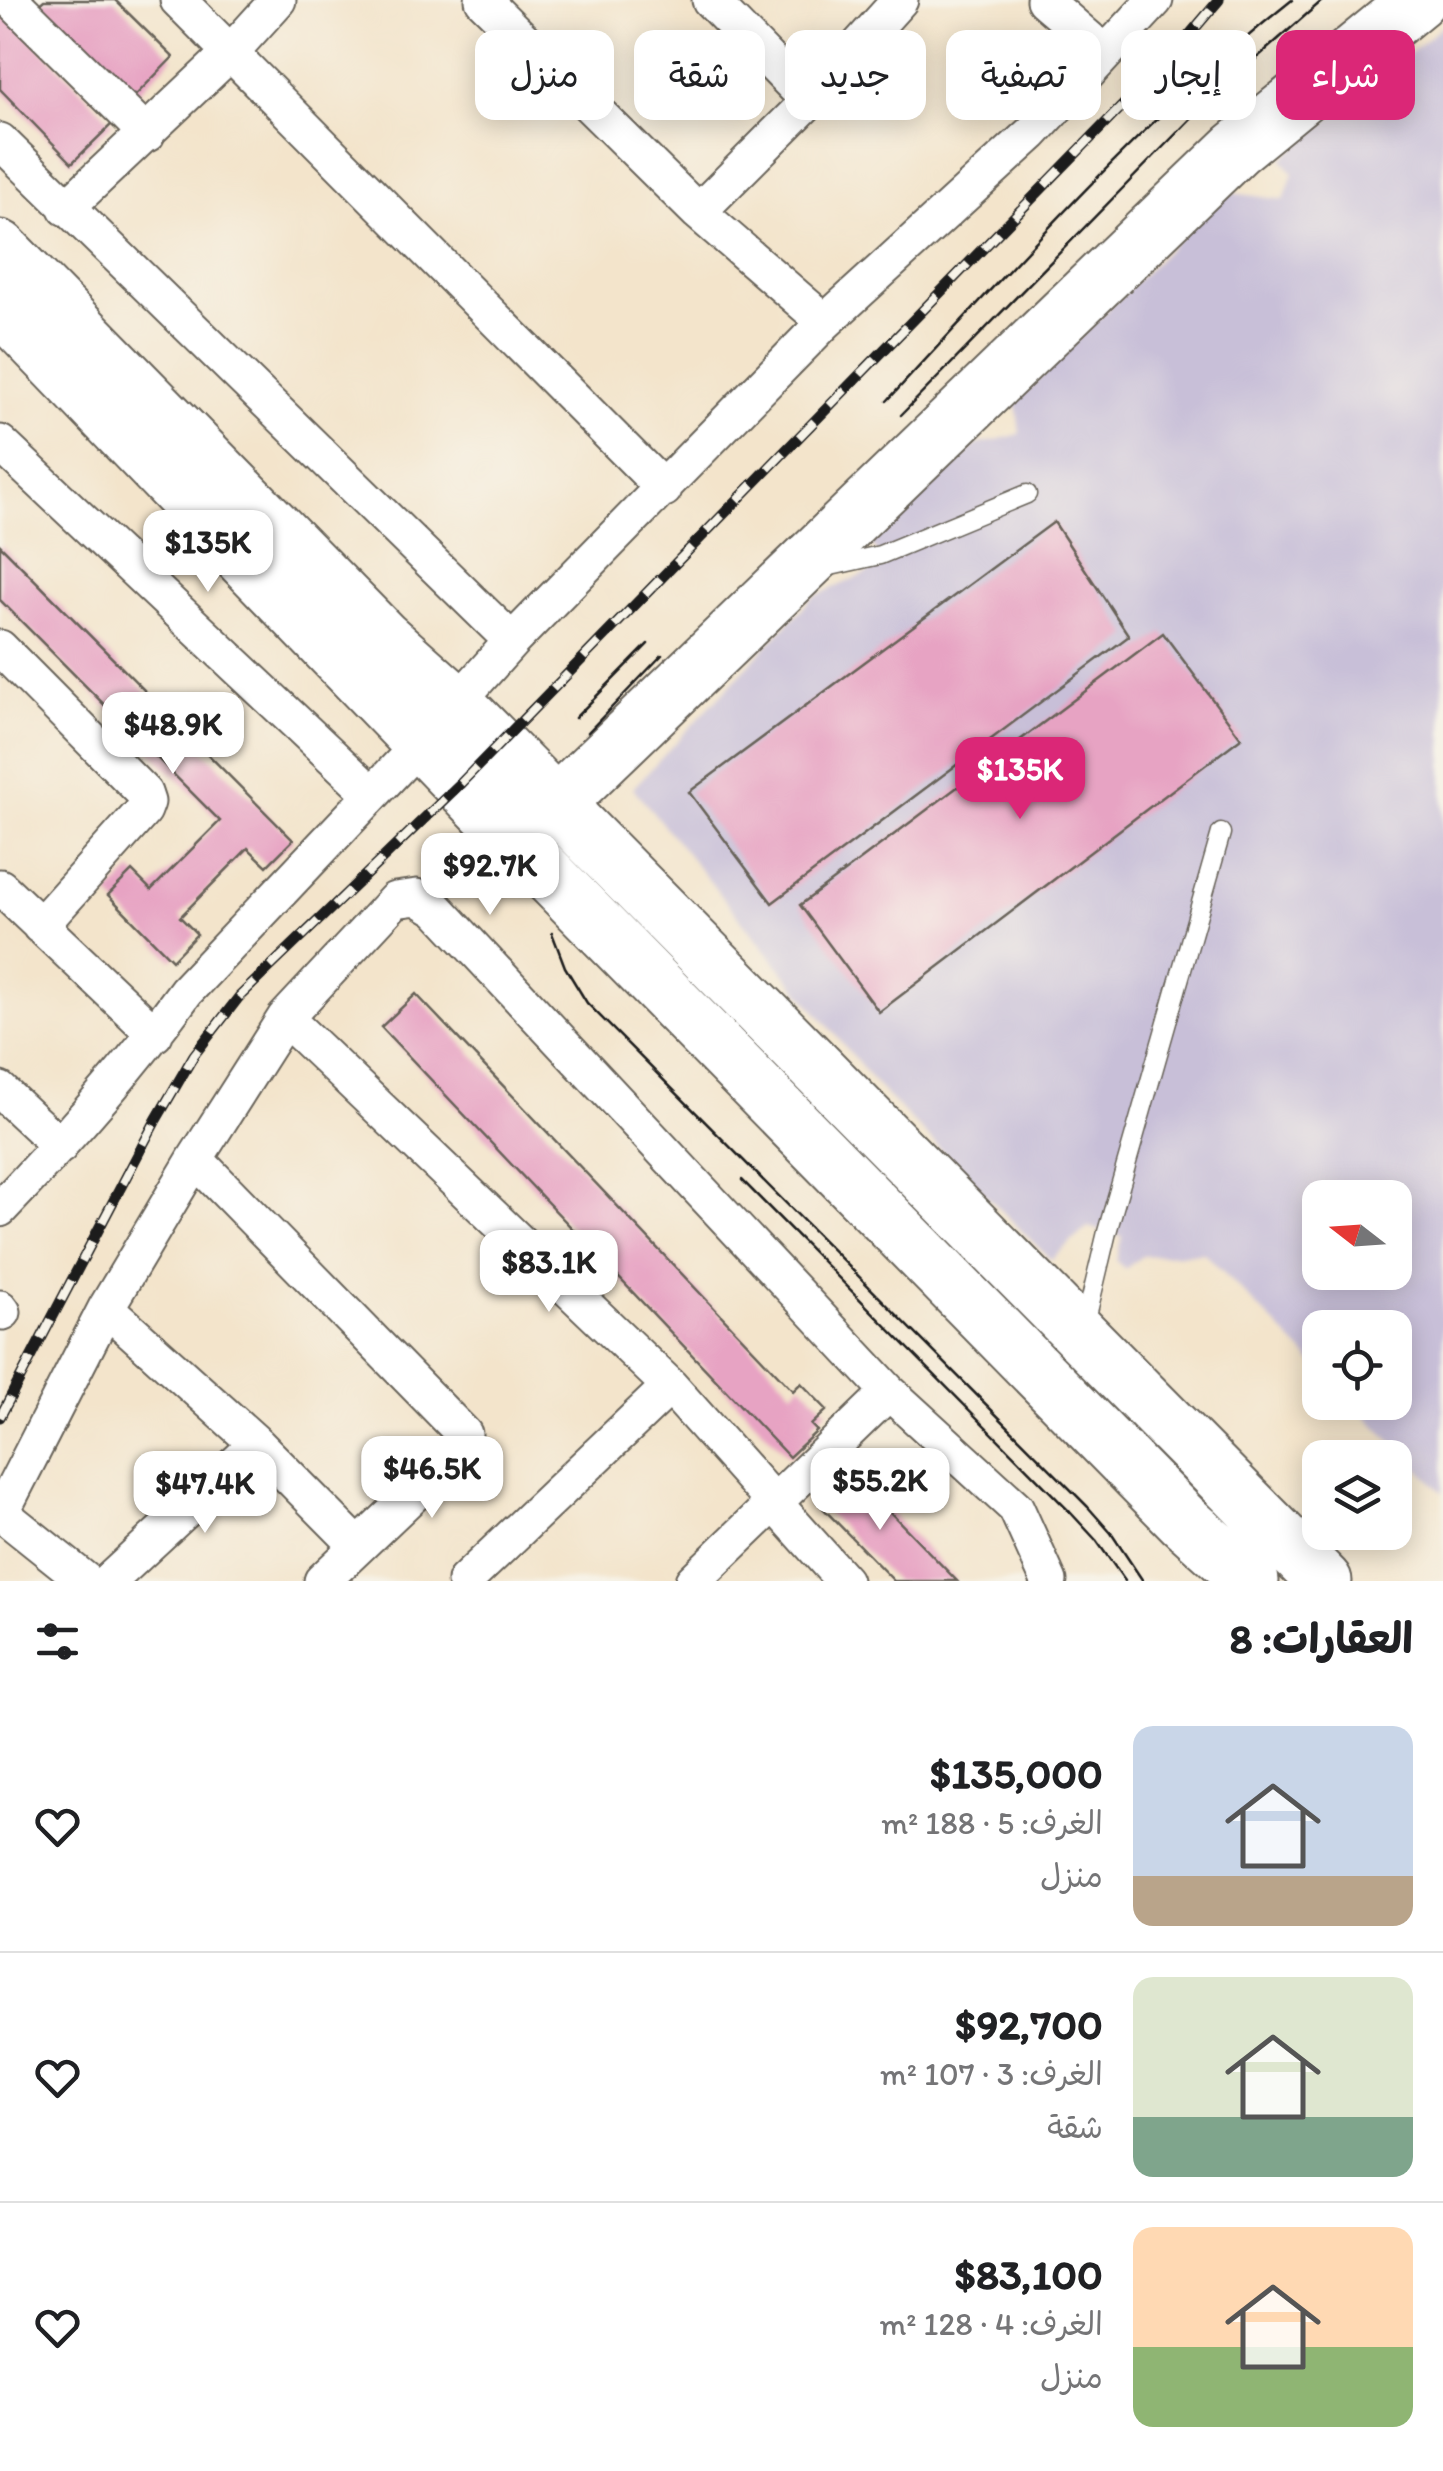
<!DOCTYPE html>
<html lang="ar">
<head>
<meta charset="utf-8">
<style>
	:root { --surface:#fff; --page:#f6f6f6; --text:#202124; --muted:#757577; --line:#e0e0e0; --accent:#db2777 }
	body { margin:0; font-family:Itim,"Playpen Sans Arabic",sans-serif; background:var(--page); color:var(--text); direction:rtl; height:100vh; display:flex; flex-direction:column; font-size:38px; white-space:nowrap }
	* { box-sizing:border-box; margin:0 }
	p { font-size:32px; color:var(--muted) }
	.icon { flex:none; width:55px; height:55px; fill:none; stroke:currentColor; stroke-width:2; stroke-linecap:round; stroke-linejoin:round }
	.map { position:relative; height:1581px; overflow:hidden; direction:ltr }
	.drawer { display:flex; flex-direction:column; background:var(--surface); flex:1 }
	.drawer>* { flex:none }
	.guide { position:absolute; left:30px; top:30px; width:1385px; height:90px; direction:rtl; display:flex; gap:20px }
	.needle { width:65px; rotate:287deg }
	.tools { position:absolute; left:1302px; top:1180px; display:grid; gap:20px }
	.tools a { display:grid; place-items:center; width:110px; height:110px; border-radius:20px; background:var(--surface); box-shadow:0 5px 25px #0003; font-size:50px }
	.price { position:absolute; translate:-50% -85px; padding:0 22px; border-radius:20px; background:#fff; color:#222; font-size:32px; line-height:65px; filter:drop-shadow(0 2px 5px #0008) }
	.price::after { content:''; position:absolute; left:50%; top:60px; width:30px; height:22px; margin-left:-15px; background:inherit; clip-path:polygon(0 0,100% 0,50% 100%) }
	.price.on { background:var(--accent); color:#fff }
	ul { padding:0; list-style:none }
	li { display:flex; align-items:center; gap:30px; height:250px; padding:0 30px }
	li+li { border-top:2px solid var(--line) }
	li span { display:grid; place-items:center; flex:none; width:280px; height:200px; border-radius:20px; color:#555 }
	li>.icon { margin-inline-start:auto }
	span .icon { width:120px; height:120px; fill:#fffc; stroke-width:1 }
	li b { font-size:42px }
	h2 { display:flex; justify-content:space-between; align-items:center; height:120px; padding:0 30px; font-size:42px }
	.chip { padding:0 35px; border-radius:20px; background:var(--surface); box-shadow:0 5px 25px #0003; font-size:35px; line-height:90px }
	.chip.on { background:var(--accent); color:#fff }
	.map>svg:first-child { display:block }
	.industrial { fill:#c8bfd8; fill-rule:evenodd }
	.building { fill:#e7a3c3 }
	.lines { fill:none; stroke-linecap:round; stroke-linejoin:round }
	.service-casing { stroke:#676259; stroke-width:21 }
	.minor-casing { stroke:#676259; stroke-width:39 }
	.primary-casing { stroke:#676259; stroke-width:59 }
	.trunk-casing { stroke:#676259; stroke-width:59 }
	.service { stroke:#fff; stroke-width:18 }
	.minor { stroke:#fff; stroke-width:35 }
	.primary { stroke:#fff; stroke-width:55 }
	.trunk { stroke:#fff; stroke-width:55 }
	.tram { stroke:#1c1c1c; stroke-width:2.5 }
	.rail-casing { stroke:#1c1c1c; stroke-width:11 }
	.rail { stroke:#f7f3e8; stroke-width:8; stroke-dasharray:22; stroke-linecap:butt }
</style>
</head>
<body>
<div class="map">
<svg width="1443" height="1581" viewBox="0 0 1443 1581">
	<rect width="100%" height="100%" fill="#f7f3e8"/>
	<filter id="ink" filterUnits="userSpaceOnUse"><feTurbulence type="fractalNoise" baseFrequency=".01" numOctaves="2"/><feDisplacementMap in="SourceGraphic" scale="20" xChannelSelector="R" yChannelSelector="G"/><feConvolveMatrix kernelMatrix="1 2 1 2 8 2 1 2 1" color-interpolation-filters="sRGB"/></filter>
	<filter id="wash" filterUnits="userSpaceOnUse"><feTurbulence type="fractalNoise" baseFrequency=".0048" numOctaves="4" result="noise"/><feDisplacementMap in="SourceGraphic" scale="40" xChannelSelector="R" yChannelSelector="G"/><feGaussianBlur stdDeviation="2.25" result="paint"/><feColorMatrix in="noise" values="0 0 0 0 0 0 0 0 0 0 0 0 0 0 0 0 0 1.4 0 .05"/><feComposite in="paint" operator="in"/></filter>
	<g filter="url(#wash)">
		<rect width="100%" height="100%" fill="#f3e4cb"/>
		<!-- industrial -->
		<path class="industrial" d="M1443,25V1493L1353,1403L1395,1402V1328H1320V1370L1204,1253L1142,1256L1125,1269L1116,1261L1122,1236L1088,1227L1051,1260L878,1087L633,788L813,597L868,573L880,556L871,543L976,445L1020,434L1016,402L1225,192L1284,200L1293,173L1282,159ZM1320,1198H1395V1272H1320Z"/>
		<g id="blocks">
			<!-- building -->
			<path class="building" d="M44,0H115L173,57L131,100L36,7Z
				M0,6L113,123L72,163L0,89Z
				M1054,522L1129,636L772,903L689,792Z
				M0,545L293,840L267,866L248,848L180,917L197,934L172,960L108,895L132,871L151,890L220,821L0,600Z
				M1163,633L1241,738L879,1012L800,905Z
				M416,994L793,1391L801,1383L827,1410L811,1425L817,1431L789,1457L381,1027Z
				M848,1469L957,1581H894L816,1501Z"/>
		</g>
	</g>
	<g filter="url(#ink)">
		<use href="#blocks" fill-opacity="0" stroke="#676259" stroke-width="2.5"/>
		<g class="lines">
			<defs>
				<path id="service" d="M826,567L880,555L1027,494
					M1084,1328L1107,1232L1221,833"/>
				<path id="minor" d="M11,0L147,134
					M178,0L664,489
					M483,0L698,212L825,322
					M710,0L809,101
					M1044,0L1105,53
					M0,141L512,641
					M66,208L230,53L278,0
					M698,212L809,101L900,0
					M0,443L372,794
					M0,648L144,793L147,802L144,810L40,926
					M0,887L155,1034
					M285,1018L670,1386L844,1581
					M0,1090L60,1146
					M195,1159L464,1434V1446L322,1581
					M0,1209C66,1140 130,1068 186,991L421,743L512,641L825,322L1032,133L1155,0
					M0,1308L3,1312
					M106,1308L257,1444L358,1546
					M1,1513L86,1581
					M0,1515L106,1308L195,1159L285,1018L395,900L417,897L437,909L889,1392L1016,1508L1049,1581
					M109,1581L257,1444
					M465,1581L670,1386
					M693,1581L889,1392"/>
				<path id="primary" d="M522,837L1236,149L1418,0"/>
				<path id="trunk" d="M0,248L382,637L455,702L1324,1581
					M0,306L516,842L1183,1520L1251,1581"/>
			</defs>
			<!-- service casing -->
			<use href="#service" class="service-casing"/>
			<!-- minor casing -->
			<use href="#minor" class="minor-casing"/>
			<!-- primary casing -->
			<use href="#primary" class="primary-casing"/>
			<!-- trunk casing -->
			<use href="#trunk" class="trunk-casing"/>
			<!-- service -->
			<use href="#service" class="service"/>
			<!-- minor -->
			<use href="#minor" class="minor"/>
			<!-- primary -->
			<use href="#primary" class="primary"/>
			<!-- trunk -->
			<use href="#trunk" class="trunk"/>
			<!-- tram -->
			<path class="tram" d="M887,401C1016,263 1144,118 1292,0
				M901,415L1211,98L1323,0
				M575,718L648,644
				M588,732L662,655
				M552,933L565,967L587,1003L1088,1507L1111,1533L1143,1581
				M742,1180L1070,1512L1096,1540L1125,1581"/>
			<defs>
				<path id="rail" d="M0,1417L156,1120L194,1055L239,997L461,783L1174,53L1219,0"/>
			</defs>
			<!-- rail casing -->
			<use href="#rail" class="rail-casing"/>
			<!-- rail -->
			<use href="#rail" class="rail"/>
		</g>
	</g>
</svg>
<div class="tools">
<a><svg class="needle" viewBox="-14 -14 28 28"><path d="M0-13l5 13h-10z" fill="#e53935"/><path d="M0 13l5-13h-10z" fill="#757577"/></svg></a>
<a><svg class="icon" aria-label="locate" viewBox="0 0 24 24"><circle cx="12" cy="12" r="6"/><path d="M12 2v4M12 18v4M2 12h4M18 12h4"/></svg></a>
<a><svg class="icon" aria-label="layers" viewBox="0 0 24 24"><path d="M12 4l9 5-9 5-9-5zM3 14l9 5 9-5"/></svg></a>
</div>
<b class="price" style="left:208px;top:595px">$135K</b>
<b class="price" style="left:173px;top:777px">$48.9K</b>
<b class="price on" style="left:1020px;top:822px">$135K</b>
<b class="price" style="left:490px;top:918px">$92.7K</b>
<b class="price" style="left:549px;top:1315px">$83.1K</b>
<b class="price" style="left:432px;top:1521px">$46.5K</b>
<b class="price" style="left:880px;top:1533px">$55.2K</b>
<b class="price" style="left:205px;top:1536px">$47.4K</b>
<div class="guide">
<a class="chip on">شراء</a>
<a class="chip">إيجار</a>
<a class="chip">تصفية</a>
<a class="chip">جديد</a>
<a class="chip">شقة</a>
<a class="chip">منزل</a>
</div>
</div>
<section class="drawer">
<h2>العقارات: 8<svg class="icon" aria-label="filters" viewBox="0 0 24 24"><path d="M4 7h16M4 17h16"/><circle cx="9" cy="7" r="2"/><circle cx="15" cy="17" r="2"/></svg></h2>
<ul>
<li><span style="background:linear-gradient(#c9d6e8 75%,#b9a48a 0)"><svg class="icon" aria-label="home" viewBox="0 0 24 24"><path d="M3 11l9-7 9 7M6 9v11h12V9"/></svg></span><div><b>$135,000</b><p>الغرف: 5 · 188 m²</p><p>منزل</p></div><svg class="icon" aria-label="heart" viewBox="0 0 24 24"><path d="M12 20l-8-8c-3-5 5-10 8-4 3-6 11-1 8 4z"/></svg></li>
<li><span style="background:linear-gradient(#dfe7d0 70%,#7fa58c 0)"><svg class="icon" aria-label="home" viewBox="0 0 24 24"><path d="M3 11l9-7 9 7M6 9v11h12V9"/></svg></span><div><b>$92,700</b><p>الغرف: 3 · 107 m²</p><p>شقة</p></div><svg class="icon" aria-label="heart" viewBox="0 0 24 24"><path d="M12 20l-8-8c-3-5 5-10 8-4 3-6 11-1 8 4z"/></svg></li>
<li><span style="background:linear-gradient(#ffd9b3 60%,#8fb573 0)"><svg class="icon" aria-label="home" viewBox="0 0 24 24"><path d="M3 11l9-7 9 7M6 9v11h12V9"/></svg></span><div><b>$83,100</b><p>الغرف: 4 · 128 m²</p><p>منزل</p></div><svg class="icon" aria-label="heart" viewBox="0 0 24 24"><path d="M12 20l-8-8c-3-5 5-10 8-4 3-6 11-1 8 4z"/></svg></li>
</ul>
</section>
</body>
</html>
